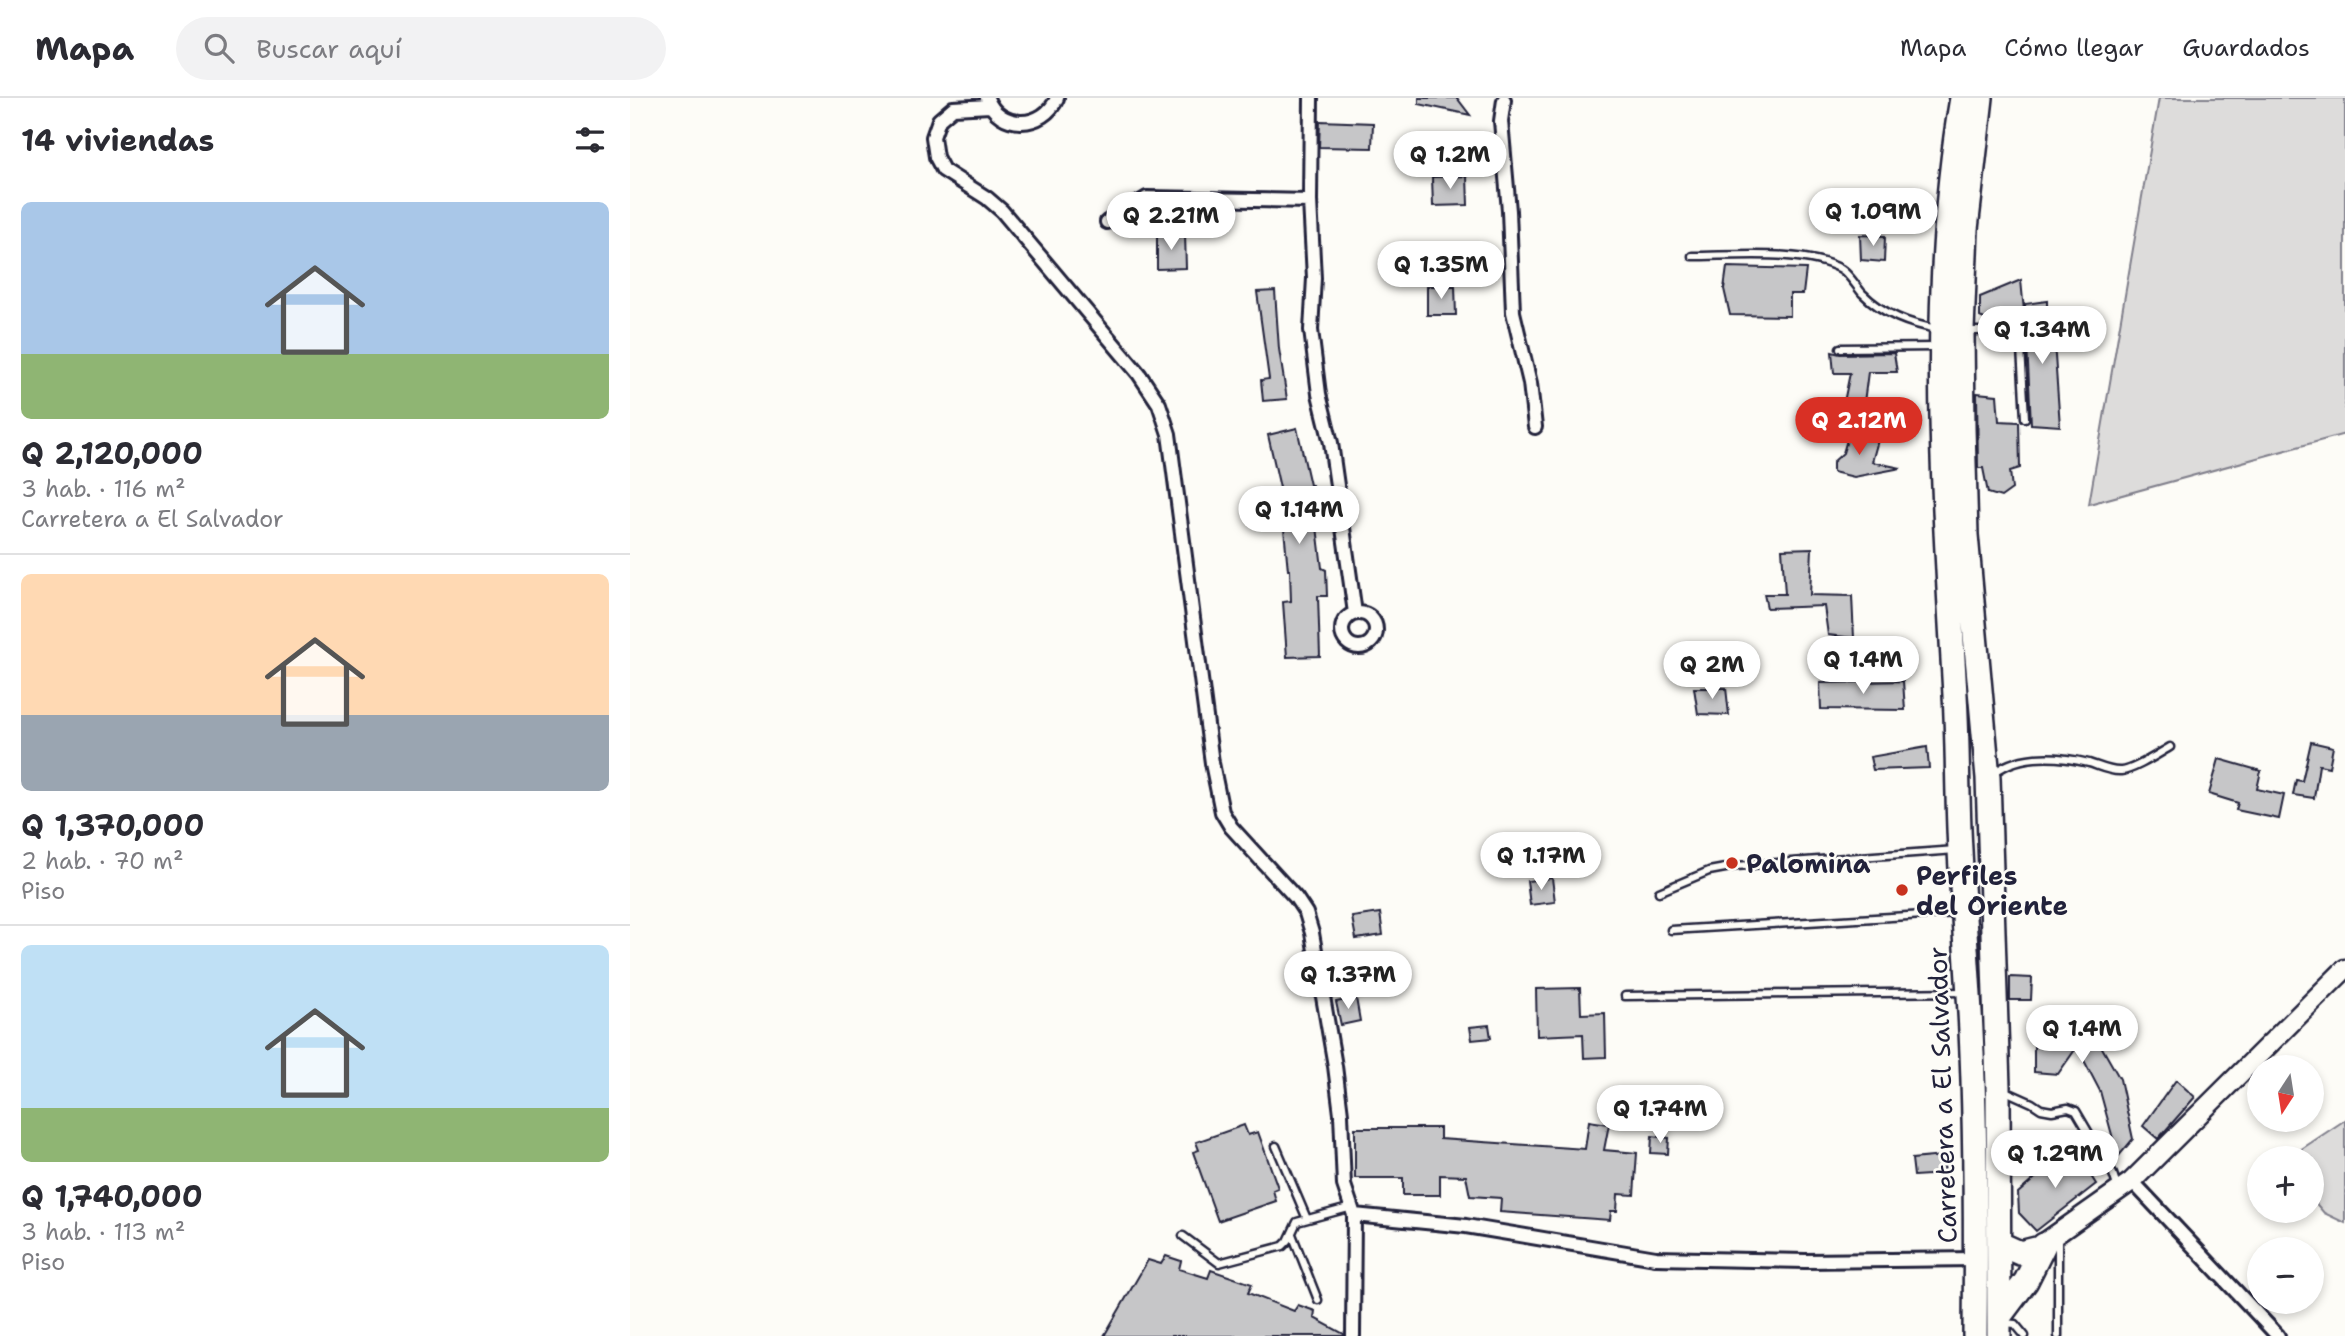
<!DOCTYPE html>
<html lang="es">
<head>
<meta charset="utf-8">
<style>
	:root { --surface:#fff; --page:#f2f2f3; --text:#2b2b33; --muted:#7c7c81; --line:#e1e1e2; --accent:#d93025 }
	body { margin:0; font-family:"Shantell Sans",sans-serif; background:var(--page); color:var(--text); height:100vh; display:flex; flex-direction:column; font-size:26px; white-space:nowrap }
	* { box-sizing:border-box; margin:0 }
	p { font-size:23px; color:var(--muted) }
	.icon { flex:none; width:38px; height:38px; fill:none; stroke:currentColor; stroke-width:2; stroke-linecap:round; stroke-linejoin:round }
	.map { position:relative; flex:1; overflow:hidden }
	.sheet { display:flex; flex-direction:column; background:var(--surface); width:630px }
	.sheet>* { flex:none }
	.needle { width:46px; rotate:192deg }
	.buttons { position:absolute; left:1617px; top:957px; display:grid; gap:14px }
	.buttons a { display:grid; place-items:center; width:77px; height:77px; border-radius:50%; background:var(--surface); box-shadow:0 4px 10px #0003; font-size:35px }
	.price { position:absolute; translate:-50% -60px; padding:0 16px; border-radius:24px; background:#fff; color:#222; font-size:23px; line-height:46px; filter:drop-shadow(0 2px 4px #0008) }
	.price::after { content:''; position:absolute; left:50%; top:42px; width:21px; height:16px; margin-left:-10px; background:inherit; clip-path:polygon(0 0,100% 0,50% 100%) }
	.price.selected { background:var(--accent); color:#fff }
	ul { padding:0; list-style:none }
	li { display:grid; align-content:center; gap:14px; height:371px; padding:0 21px }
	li+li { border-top:2px solid var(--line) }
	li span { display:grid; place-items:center; height:217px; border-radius:10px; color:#555 }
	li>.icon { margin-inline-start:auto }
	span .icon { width:126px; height:126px; fill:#fffc; stroke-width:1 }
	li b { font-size:30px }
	h2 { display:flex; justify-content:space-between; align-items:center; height:84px; padding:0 21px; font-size:30px }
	header { display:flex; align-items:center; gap:42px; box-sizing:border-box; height:98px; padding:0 35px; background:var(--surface); border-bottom:2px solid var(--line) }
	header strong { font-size:33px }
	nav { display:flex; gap:38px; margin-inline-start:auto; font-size:24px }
	.search { width:490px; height:63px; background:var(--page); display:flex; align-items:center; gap:18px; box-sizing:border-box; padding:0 24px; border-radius:38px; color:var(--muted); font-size:26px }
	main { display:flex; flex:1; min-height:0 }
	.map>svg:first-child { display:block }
	.green { fill:#dddcdb; stroke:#807f8b; stroke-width:2 }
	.building { fill:#c6c6c8; stroke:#22223b; stroke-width:2 }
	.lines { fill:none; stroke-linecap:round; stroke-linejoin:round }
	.lane-casing { stroke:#22223b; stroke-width:11 }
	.street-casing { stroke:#22223b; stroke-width:18 }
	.secondary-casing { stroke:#22223b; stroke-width:23 }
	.highway-casing { stroke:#22223b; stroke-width:28 }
	.lane { stroke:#fdfcf7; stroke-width:6 }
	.street { stroke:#fdfcf7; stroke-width:12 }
	.secondary { stroke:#fdfcf7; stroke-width:18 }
	.highway { stroke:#fdfcf7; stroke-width:23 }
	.poi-dot { fill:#c8321e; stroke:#fdfcf7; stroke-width:2.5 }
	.labels { text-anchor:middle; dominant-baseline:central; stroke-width:5; stroke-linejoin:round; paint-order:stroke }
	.poi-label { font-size:26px; font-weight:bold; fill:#22223b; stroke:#fdfcf7; text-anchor:start }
	.street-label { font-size:26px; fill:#22223b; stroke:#fdfcf7 }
</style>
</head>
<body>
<header>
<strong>Mapa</strong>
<div class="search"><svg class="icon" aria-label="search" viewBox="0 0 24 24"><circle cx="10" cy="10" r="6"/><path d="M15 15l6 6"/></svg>Buscar aquí</div>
<nav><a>Mapa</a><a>Cómo llegar</a><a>Guardados</a></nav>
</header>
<main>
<section class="sheet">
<h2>14 viviendas<svg class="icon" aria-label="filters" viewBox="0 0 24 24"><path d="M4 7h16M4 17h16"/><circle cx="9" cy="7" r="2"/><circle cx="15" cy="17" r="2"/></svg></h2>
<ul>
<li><span style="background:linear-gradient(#a9c7e8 70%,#8fb573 0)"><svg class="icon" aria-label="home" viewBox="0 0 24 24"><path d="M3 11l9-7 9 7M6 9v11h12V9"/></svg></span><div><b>Q 2,120,000</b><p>3 hab. · 116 m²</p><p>Carretera a El Salvador</p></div></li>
<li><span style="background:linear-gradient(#ffd9b3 65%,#9aa5b1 0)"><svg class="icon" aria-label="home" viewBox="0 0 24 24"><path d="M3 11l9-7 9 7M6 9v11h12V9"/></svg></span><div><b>Q 1,370,000</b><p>2 hab. · 70 m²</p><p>Piso</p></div></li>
<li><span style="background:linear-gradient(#bfe0f5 75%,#8fb573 0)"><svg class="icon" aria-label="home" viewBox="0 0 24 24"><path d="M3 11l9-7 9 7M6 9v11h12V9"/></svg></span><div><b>Q 1,740,000</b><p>3 hab. · 113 m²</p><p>Piso</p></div></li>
</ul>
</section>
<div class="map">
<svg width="1715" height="1238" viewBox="0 0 1715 1238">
	<rect width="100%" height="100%" fill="#fdfcf7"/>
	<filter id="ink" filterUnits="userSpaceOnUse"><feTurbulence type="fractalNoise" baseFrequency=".0143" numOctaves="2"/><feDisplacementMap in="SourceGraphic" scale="14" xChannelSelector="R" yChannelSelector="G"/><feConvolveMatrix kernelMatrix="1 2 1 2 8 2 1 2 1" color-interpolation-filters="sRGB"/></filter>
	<g filter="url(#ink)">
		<!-- green -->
		<path class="green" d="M1529,0H1715V336L1459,406Z
			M1715,1022V1125L1694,1115L1682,1101V1060H1658Z"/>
		<!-- building -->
		<path class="building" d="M789,0H827L840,17L789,6Z
			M690,23L743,25L742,50L689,49Z
			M837,78L838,107L803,108L802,79Z
			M555,136L556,170L527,171V137Z
			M1230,137L1255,138L1254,164L1231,162Z
			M1097,169L1176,171L1173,196H1160V218L1100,217L1094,191Z
			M1391,182L1394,213L1363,225L1350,219V199Z
			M797,188H825L826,217H797Z
			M645,193L649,251L657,301L633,303L631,282L639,281L627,194Z
			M1417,203V217L1422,216L1430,328L1401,326L1395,206Z
			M1202,254L1210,256L1264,255L1267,274H1238L1233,312L1213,309L1220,275H1204Z
			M1347,295L1367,297L1369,323L1389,324L1390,370L1380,373L1382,391L1371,399L1358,395L1353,370H1348Z
			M667,330L680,387H682L692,470L696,472L697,498H688L690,558L657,559L653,504L661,503L660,472H658L650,390L638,337Z
			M1226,333L1241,336L1248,342L1242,364L1271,370L1224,379L1203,374V364L1213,355L1219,335Z
			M1182,450L1180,497L1222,498L1224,540L1198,537L1194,508L1137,510L1134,496H1155L1152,451Z
			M1273,583L1275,612L1191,611L1190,585Z
			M1064,590H1096L1099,617L1068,616Z
			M1681,644L1703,649L1699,669L1689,667L1684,700L1663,697L1666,682L1672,683Z
			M1297,649L1299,670L1243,672L1240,659Z
			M1589,661L1631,673L1627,691L1654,697L1649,721L1606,712L1608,705L1579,696Z
			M922,780L925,804L900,807L897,783Z
			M750,815L753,837L726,841L722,819Z
			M1380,879L1402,880L1401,902H1380Z
			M950,890L951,916L975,915L976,959L954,960L953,936L907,938L906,891Z
			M726,900L730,923L711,927L706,904Z
			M1433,910L1470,946L1490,981L1503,1041L1488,1059L1470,993L1447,949L1428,976L1404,974V915Z
			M859,927L861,940L842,942L840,929Z
			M1546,982L1565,999L1528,1041L1513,1028Z
			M959,1023L979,1026L974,1052L1007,1055L1004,1097L988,1096L987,1113H981L980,1122L870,1114L871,1100L840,1098L836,1078L810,1077V1097H773V1080H725V1030H810V1041L955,1051Z
			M614,1027L618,1037L628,1034L648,1090L643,1092L646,1103L588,1123L563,1054L569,1052L566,1044Z
			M1022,1038L1039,1040L1038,1056L1021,1055Z
			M1442,1048L1466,1086L1406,1133L1389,1115L1388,1095Z
			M1313,1058L1315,1076L1284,1078L1282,1061Z
			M536,1158L551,1163L549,1171L578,1180L581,1172L622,1186L618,1195L664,1213L668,1207L685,1213L684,1220L714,1236V1238H474L518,1162L531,1166Z"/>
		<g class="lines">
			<defs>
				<path id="lane" d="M1062,158C1104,158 1175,151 1211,171C1219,176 1226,188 1232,195C1254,217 1279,226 1308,231
					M1338,233H1390L1395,320
					M1210,250L1308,249
					M1364,675C1390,655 1429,658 1459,665C1469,668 1480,674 1491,673C1504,672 1528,656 1540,649
					M1029,794L1079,773L1106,768L1326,752
					M1041,832L1328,815
					M995,898L1336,894
					M1373,992L1402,1005L1411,1011L1422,1013L1438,1010L1446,1013L1483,1076L1488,1091
					M646,1048L677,1121
					M662,1136L688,1202
					M553,1138L589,1165L653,1148L658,1143L667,1124L722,1109
					M1375,1225L1385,1226L1395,1238
					M1428,1238V1138"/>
				<path id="street" d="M357,0C369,33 414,31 427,0
					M681,0L680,103L684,180L681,232L689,296L701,345L725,515
					M874,2L871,23L879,113L883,214L900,285L905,329
					M360,8L323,10L309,22L303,39L306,59L313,72L357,100L372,113L509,276L529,306L539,336L582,665L592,714L601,729L666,800L676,815L682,835L705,968L711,1016L714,1087L724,1117L723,1238
					M477,124L517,100L680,103
					M712 532a17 17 0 1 1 34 0a17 17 0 1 1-34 0Z
					M1502,1083L1648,1238
					M724,1117L836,1128L1026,1160L1175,1163L1346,1161"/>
				<path id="secondary" d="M1404,1152L1502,1083L1715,871"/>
				<path id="highway" d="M1332,0C1298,198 1314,397 1325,597C1328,648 1327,700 1330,752C1333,813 1338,873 1341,933C1346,1034 1346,1136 1345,1238
					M1351,0L1336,131L1332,233L1333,330L1336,437L1358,680L1368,989L1369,1238
					M1370,1146L1390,1155L1406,1151
					M1369,1219L1396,1183L1414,1147"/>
			</defs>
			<!-- lane casing -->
			<use href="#lane" class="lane-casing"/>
			<!-- street casing -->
			<use href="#street" class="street-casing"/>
			<!-- secondary casing -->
			<use href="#secondary" class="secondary-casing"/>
			<!-- highway casing -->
			<use href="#highway" class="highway-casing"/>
			<!-- lane -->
			<use href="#lane" class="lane"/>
			<!-- street -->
			<use href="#street" class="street"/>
			<!-- secondary -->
			<use href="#secondary" class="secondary"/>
			<!-- highway -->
			<use href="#highway" class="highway"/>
		</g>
	</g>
	<!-- markers -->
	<g class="poi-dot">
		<circle cx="1102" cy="765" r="7"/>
		<circle cx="1272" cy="792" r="7"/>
	</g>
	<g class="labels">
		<!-- poi labels -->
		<g class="poi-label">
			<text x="1116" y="765">Palomina</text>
			<text x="1286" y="777">Perfiles<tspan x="1286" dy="30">del Oriente</tspan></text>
		</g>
		<!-- street labels -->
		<g class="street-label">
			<text transform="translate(1312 997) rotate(-92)">Carretera a El Salvador</text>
		</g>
	</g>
</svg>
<div class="buttons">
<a><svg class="needle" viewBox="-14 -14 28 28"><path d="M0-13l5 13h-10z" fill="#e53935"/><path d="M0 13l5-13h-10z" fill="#7c7c81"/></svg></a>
<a>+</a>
<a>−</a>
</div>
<b class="price" style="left:820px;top:93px">Q 1.2M</b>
<b class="price" style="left:1243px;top:150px">Q 1.09M</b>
<b class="price" style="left:541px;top:154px">Q 2.21M</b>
<b class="price" style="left:811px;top:203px">Q 1.35M</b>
<b class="price" style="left:1412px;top:268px">Q 1.34M</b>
<b class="price selected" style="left:1229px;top:359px">Q 2.12M</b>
<b class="price" style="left:669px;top:448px">Q 1.14M</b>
<b class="price" style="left:1233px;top:598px">Q 1.4M</b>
<b class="price" style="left:1082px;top:603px">Q 2M</b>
<b class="price" style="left:911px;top:794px">Q 1.17M</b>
<b class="price" style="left:718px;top:913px">Q 1.37M</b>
<b class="price" style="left:1452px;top:967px">Q 1.4M</b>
<b class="price" style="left:1030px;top:1047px">Q 1.74M</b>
<b class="price" style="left:1425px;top:1092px">Q 1.29M</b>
</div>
</main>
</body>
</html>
